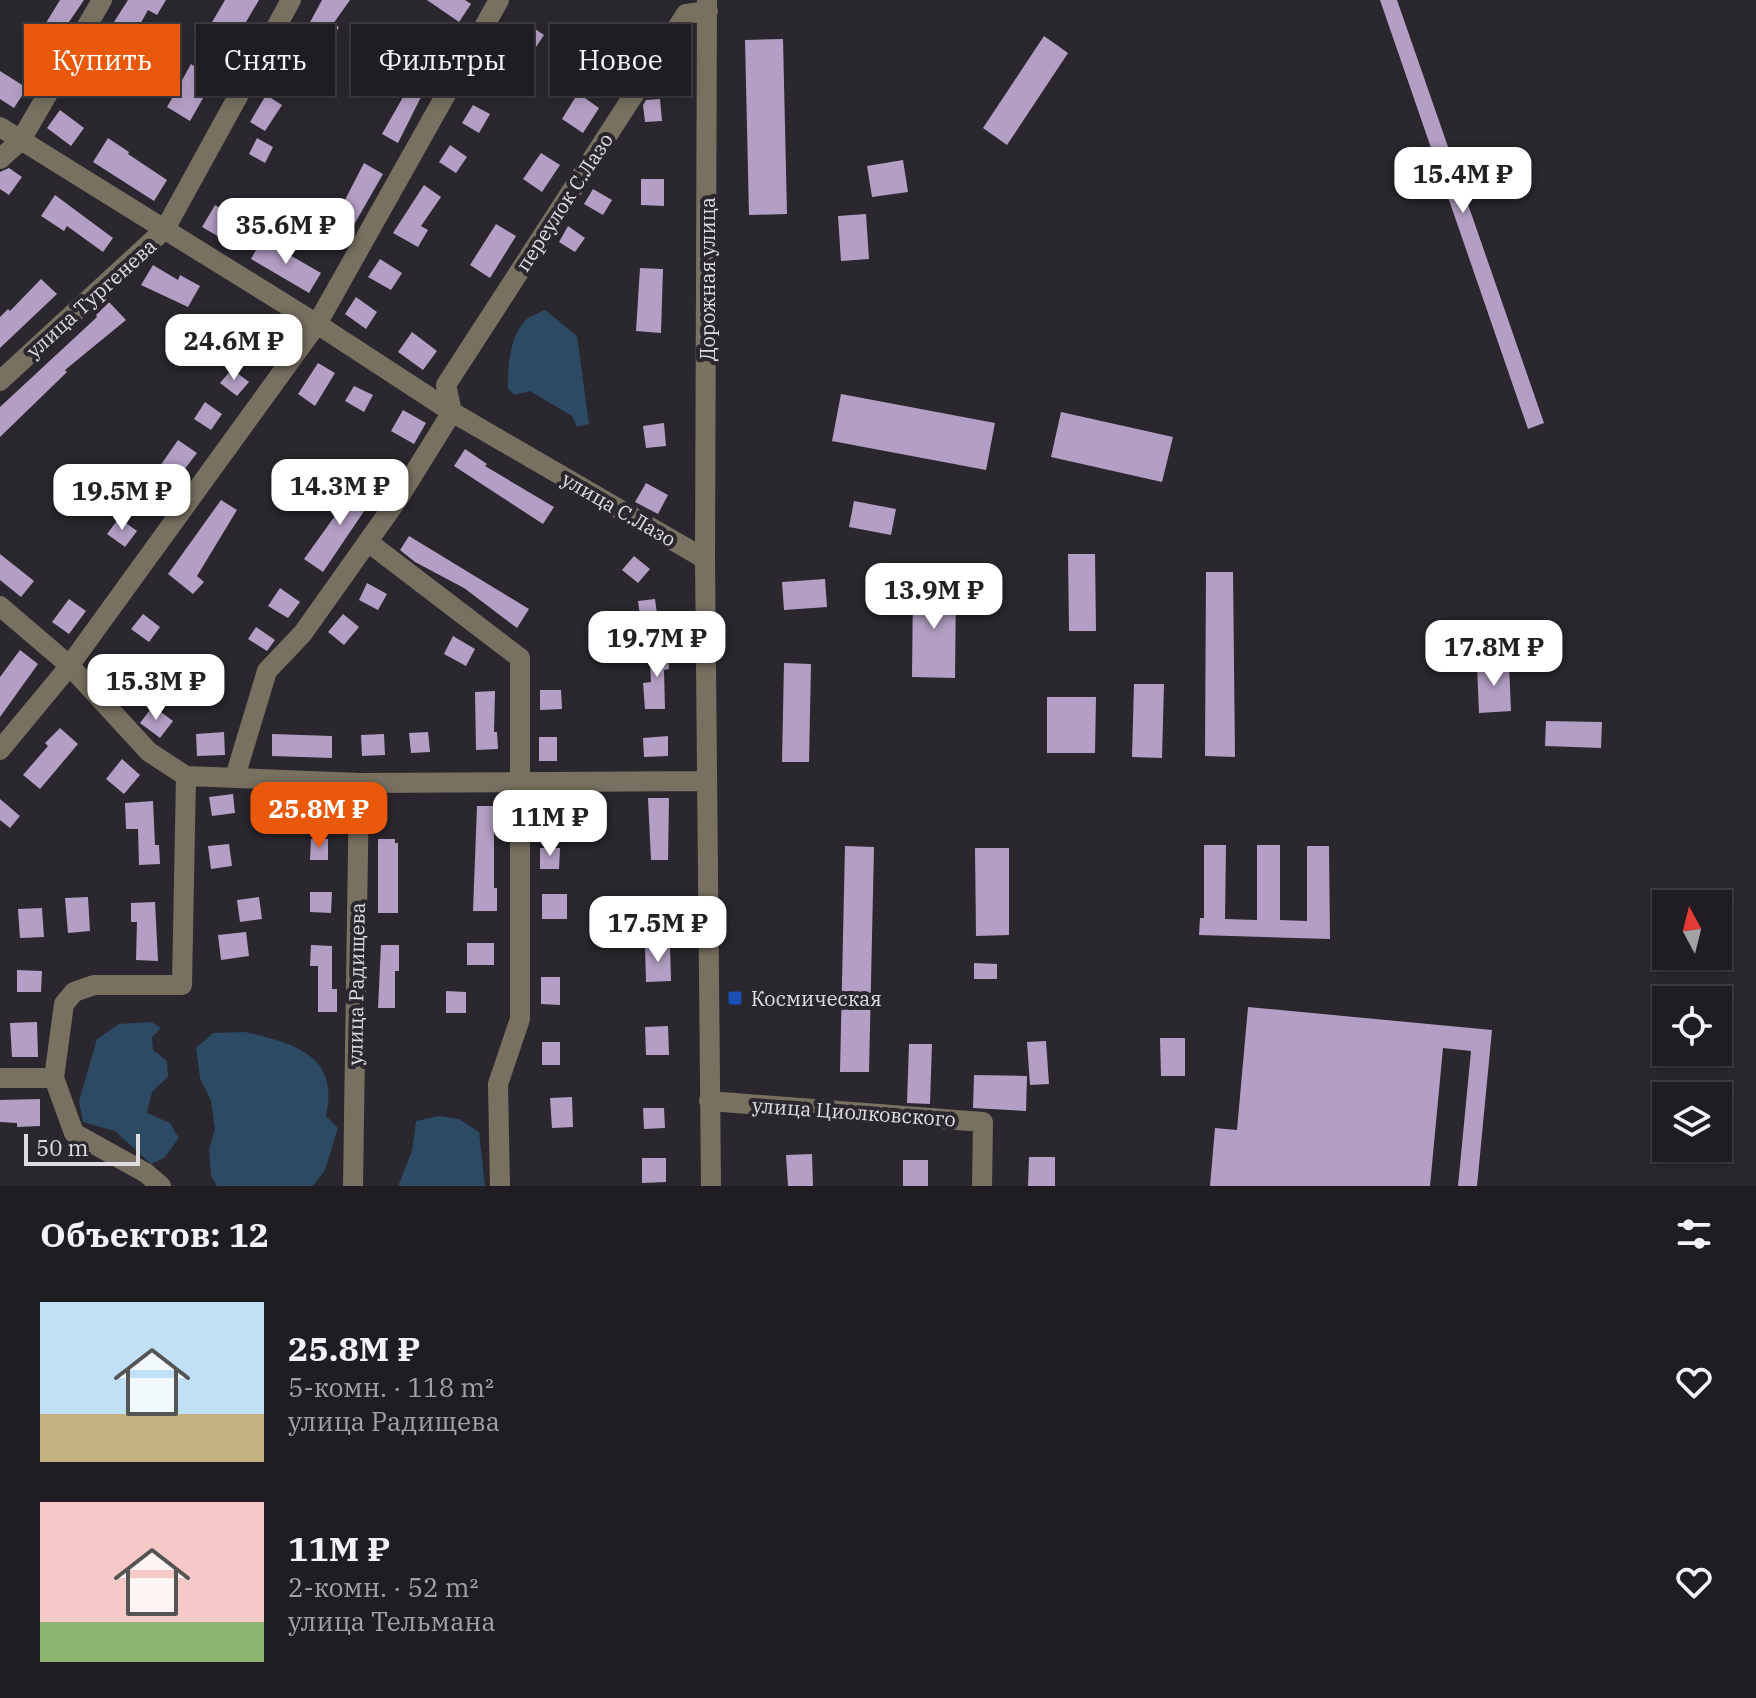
<!DOCTYPE html>
<html lang="ru">
<head>
<meta charset="utf-8">
<style>
	:root { --surface:#201d22; --page:#2d2a2f; --text:#f1f3f6; --muted:#a2a2a5; --line:#3d3b40; --accent:#ea580c }
	body { margin:0; font-family:"IBM Plex Serif",serif; background:var(--page); color:var(--text); height:100vh; display:flex; flex-direction:column; font-size:30px; white-space:nowrap }
	* { box-sizing:border-box; margin:0 }
	p { font-size:26px; color:var(--muted) }
	.icon { flex:none; width:44px; height:44px; fill:none; stroke:currentColor; stroke-width:2; stroke-linecap:round; stroke-linejoin:round }
	.map { position:relative; height:1186px; overflow:hidden }
	.drawer { display:flex; flex-direction:column; background:var(--surface); flex:1 }
	.drawer>* { flex:none }
	.banner { position:absolute; left:24px; top:24px; width:800px; height:72px; display:flex; gap:16px }
	.needle { width:52px; rotate:353deg }
	.buttons { position:absolute; left:1652px; top:890px; display:grid; gap:16px }
	.buttons a { display:grid; place-items:center; width:80px; height:80px; border-radius:0px; background:var(--surface); box-shadow:0 4px 12px #0003,0 0 0 2px var(--line); font-size:40px }
	.scale { position:absolute; left:24px; bottom:20px; width:116px; box-sizing:border-box; padding-left:8px; border:4px solid #e0dde2; border-top:0; font-size:22px; line-height:28px; white-space:nowrap; color:#e0dde2; -webkit-text-stroke:6px #2a272e; paint-order:stroke }
	.price { position:absolute; translate:-50% -68px; padding:0 18px; border-radius:16px; background:#fff; color:#222; font-size:26px; line-height:52px; filter:drop-shadow(0 2px 4px #0008) }
	.price::after { content:''; position:absolute; left:50%; top:48px; width:24px; height:18px; margin-left:-12px; background:inherit; clip-path:polygon(0 0,100% 0,50% 100%) }
	.price.current { background:var(--accent); color:#fff }
	ul { padding:0; list-style:none }
	li { display:flex; align-items:center; gap:24px; height:200px; padding:0 40px }
	li span { display:grid; place-items:center; flex:none; width:224px; height:160px; border-radius:0px; color:#555 }
	li>.icon { margin-inline-start:auto }
	span .icon { width:96px; height:96px; fill:#fffc; stroke-width:1 }
	li b { font-size:34px }
	h2 { display:flex; justify-content:space-between; align-items:center; height:96px; padding:0 40px; font-size:34px }
	.pill { padding:0 28px; border-radius:0px; background:var(--surface); box-shadow:0 4px 12px #0003,0 0 0 2px var(--line); font-size:28px; line-height:72px }
	.pill.current { background:var(--accent); color:#fff }
	.map>svg:first-child { display:block }
	.water { fill:#2d4a65 }
	.building { fill:#b39fc5 }
	.lines { fill:none; stroke-linecap:round; stroke-linejoin:round }
	.minor { stroke:#787161; stroke-width:20 }
	.transit-dot { fill:#1a4fb4; stroke:#2a272e; stroke-width:3 }
	.labels { text-anchor:middle; dominant-baseline:central; stroke-width:8; stroke-linejoin:round; paint-order:stroke }
	.street-label { font-size:20px; fill:#e0dde2; stroke:#2a272e }
	.poi-label { font-size:20px; fill:#e0dde2; stroke:#2a272e; text-anchor:start }
</style>
</head>
<body>
<div class="map">
<svg width="1756" height="1186" viewBox="0 0 1756 1186">
	<rect width="100%" height="100%" fill="#2a272e"/>
	<!-- water -->
	<path class="water" d="M545,310L577,336L589,424L577,427L572,416L530,391L515,395L508,389C507,370 510,333 527,319C531,315 540,313 545,310Z
		M152,1022L161,1028L152,1037L153,1050L167,1061L168,1077L152,1092L147,1113L170,1123L179,1138L164,1158L151,1164L115,1131L83,1122L79,1101L97,1039L119,1024Z
		M245,1032C293,1043 340,1055 326,1116L338,1128L325,1170L313,1186H217L211,1176L209,1149L215,1129L211,1101L200,1078L196,1048L213,1033Z
		M439,1116L459,1119L479,1132L485,1186H398L412,1151L416,1121Z"/>
	<!-- building -->
	<path class="building" d="M60,0H84L56,41L41,31Z
		M128,0H166L157,15L148,10L112,75L89,61Z
		M225,0H259L233,44L208,29Z
		M322,0H350L333,24L339,27L329,45L322,42L299,82L279,71L292,48L295,50Z
		M427,0H465L471,4L459,22Z
		M1380,0H1397L1544,423L1528,429Z
		M526,23L544,35L504,95L487,84Z
		M1044,36L1068,53L1007,145L983,128Z
		M437,38L456,50L449,62L429,50Z
		M783,39L787,214L749,215L745,40Z
		M191,64L214,79L190,121L167,107Z
		M0,71L27,88L14,108L0,99Z
		M407,90L421,97L398,143L382,134Z
		M578,93L599,108L583,133L562,119Z
		M266,95L282,105L265,131L250,122Z
		M660,99L662,121L645,122L643,105L646,100Z
		M473,105L490,114L479,133L462,123Z
		M60,110L84,128L71,146L47,128Z
		M108,138L129,152L128,154L167,180L154,201L93,162Z
		M257,138L273,147L265,163L249,154Z
		M450,145L467,157L456,173L439,162Z
		M541,153L560,165L542,192L523,179Z
		M903,160L908,192L872,197L867,166Z
		M364,163L383,174L347,237L331,227Z
		M9,168L22,177L9,195L0,189V172Z
		M641,179H664V206L641,205Z
		M424,185L441,197L421,226L428,230L418,247L393,233Z
		M593,189L612,200L603,215L584,204Z
		M55,195L113,238L103,252L67,226L64,231L41,216Z
		M215,205L234,216L221,238L202,227Z
		M866,214L869,259L841,261L838,216Z
		M496,224L516,236L490,278L470,265Z
		M568,226L585,238L575,252L559,242Z
		M262,239L321,273L309,293L251,259Z
		M380,259L402,273L391,290L368,277Z
		M153,265L178,280L180,275L200,286L188,307L141,285Z
		M640,268L663,269L661,333L636,331Z
		M41,279L57,294L0,348V317L8,309L10,311Z
		M356,297L377,312L366,329L345,314Z
		M109,302L126,320L65,370L67,372L0,437V407L97,317L96,315Z
		M412,332L437,351L423,370L398,352Z
		M260,333L276,342L265,361L249,352Z
		M318,363L335,373L315,406L298,394Z
		M232,369L249,382L237,396L220,383Z
		M354,386L373,395L364,412L345,401Z
		M841,394L995,423L986,470L832,441Z
		M205,402L222,414L211,430L194,419Z
		M403,410L426,423L414,444L391,431Z
		M1061,412L1173,437L1162,482L1051,457Z
		M664,423L666,446L646,448L643,426Z
		M178,440L197,453L152,512L136,499L161,467L160,466Z
		M465,449L487,464L485,466L554,507L543,524L454,466Z
		M360,481L377,492L323,572L304,559Z
		M646,483L668,495L658,514L635,502Z
		M221,500L237,510L197,576L204,582L193,594L168,574Z
		M854,501L896,509L891,535L849,527Z
		M119,518L137,531L125,547L107,534Z
		M409,536L529,609L517,628L464,588L415,562L400,550Z
		M0,554L34,581L21,597L0,580Z
		M1068,554H1095L1096,631H1069Z
		M634,556L650,569L638,583L622,570Z
		M1206,572H1233L1235,757L1205,756Z
		M825,579L827,607L784,610L782,582Z
		M367,583L387,594L378,610L359,600Z
		M913,584L956,585L955,678L912,677Z
		M280,588L300,602L288,618L268,606Z
		M69,599L86,611L69,634L52,622Z
		M655,599L658,621L641,624L638,601Z
		M143,614L160,627L149,642L131,629Z
		M343,614L359,627L344,645L328,632Z
		M256,627L275,640L267,651L248,639Z
		M453,636L475,649L466,666L444,654Z
		M649,648H668L669,669L664,670L665,709H645L643,683L651,682Z
		M20,650L38,664L0,717V677Z
		M113,655L130,668L120,681L102,667Z
		M784,663L811,664L809,762H782Z
		M1509,664L1511,711L1479,713L1477,665Z
		M1134,684H1164L1162,758L1132,757Z
		M540,690H561L562,709L540,710Z
		M495,691L494,732H497L498,749L476,750L475,692Z
		M1047,697H1096L1095,753H1047Z
		M153,706L173,721L160,738L140,723Z
		M1546,721L1602,722L1601,748L1545,746Z
		M60,728L78,744L40,789L23,775L48,746L45,743Z
		M224,732L225,755L197,756L196,734Z
		M428,732L430,752L411,753L409,733Z
		M272,734L332,736V758L272,756Z
		M384,734L385,755L362,756L361,735Z
		M668,736V756L644,757L643,738Z
		M539,737H557V761H539Z
		M122,759L140,775L124,794L106,779Z
		M233,794L235,813L212,816L209,797Z
		M310,796H331L330,816L309,815Z
		M648,798H669L668,860H651Z
		M0,799L20,816L10,828L0,820Z
		M540,800L560,801V824H540Z
		M153,801L155,845H159L160,864L139,865L138,829H126L125,803Z
		M477,806H498V831H494V888H497V911H473Z
		M311,839H328V860H310Z
		M378,839H395V843H398V913H378Z
		M229,844L232,866L211,869L208,846Z
		M1204,845H1226L1225,919L1257,920V845H1280V920L1307,921V846H1329L1330,939L1199,935L1200,918H1204Z
		M845,846L874,847L869,1072H840Z
		M540,848H560L559,869H540Z
		M975,848H1009V935L976,936Z
		M310,892H332L331,913L310,912Z
		M542,894H567V919H542Z
		M88,897L90,931L68,933L65,898Z
		M259,897L262,919L240,922L237,900Z
		M155,902L158,961L136,960L137,922H131V903Z
		M42,908L44,937L20,938L18,909Z
		M246,932L249,956L221,960L218,935Z
		M467,943H494V965H467Z
		M311,945L332,946V989H337V1012H318V966H310Z
		M381,945H399V971H395V1008H378Z
		M670,945L671,981L646,982L645,946Z
		M974,963L997,964V979H974Z
		M17,970L42,971L41,992H17Z
		M541,977H560V1005L541,1004Z
		M446,991L466,992V1013H446Z
		M1248,1007L1492,1030L1477,1186H1458L1471,1051L1443,1048L1430,1186H1210L1215,1128L1237,1130Z
		M37,1022L38,1057H12L10,1023Z
		M668,1026L669,1055H646L645,1027Z
		M1160,1038H1185V1076H1161Z
		M1046,1041L1049,1084L1030,1085L1027,1042Z
		M542,1042H560V1065H542Z
		M909,1044H932L930,1104L907,1103Z
		M974,1075L1027,1076L1026,1111L973,1108Z
		M572,1097L573,1127L552,1128L550,1098Z
		M40,1099V1126L17,1127V1123L0,1122V1100Z
		M643,1108H664L665,1128L644,1129Z
		M812,1154L813,1186H788L786,1155Z
		M1029,1157H1055V1186H1028Z
		M642,1158H666V1182L642,1183Z
		M903,1160H928V1186H903Z"/>
	<g class="lines">
		<!-- minor -->
		<path class="minor" d="M707,0L705,559L711,1186
			M0,127L317,324L452,412L705,559
			M0,159L21,140L102,0
			M0,381L165,229L291,0
			M368,542L520,658V1019L498,1084L500,1186
			M0,606L69,665L149,752L186,776L359,783L707,781
			M0,750L67,669L317,324L499,0
			M235,777L267,671L303,633L398,499L452,412L446,385L686,14L708,11
			M0,1078H54
			M709,1101L983,1122L982,1186
			M161,1186L146,1173L74,1133L54,1078L64,1004L74,992L94,985H182L186,776
			M353,1186L359,783"/>
	</g>
	<!-- markers -->
	<rect class="transit-dot" x="727" y="990" width="16" height="16" rx="4"/>
	<g class="labels">
		<!-- street labels -->
		<g class="street-label">
			<text transform="translate(564 202) rotate(-57)">переулок С.Лазо</text>
			<text transform="translate(707 279) rotate(-90)">Дорожная улица</text>
			<text transform="translate(91 298) rotate(-42)">улица Тургенева</text>
			<text transform="translate(619 509) rotate(30)">улица С.Лазо</text>
			<text transform="translate(356 984) rotate(-89)">улица Радищева</text>
			<text transform="translate(854 1112) rotate(4)">улица Циолковского</text>
		</g>
		<!-- poi labels -->
		<g class="poi-label">
			<text x="751" y="998">Космическая</text>
		</g>
	</g>
</svg>
<div class="buttons">
<a><svg class="needle" viewBox="-14 -14 28 28"><path d="M0-13l5 13h-10z" fill="#e53935"/><path d="M0 13l5-13h-10z" fill="#a2a2a5"/></svg></a>
<a><svg class="icon" aria-label="locate" viewBox="0 0 24 24"><circle cx="12" cy="12" r="6"/><path d="M12 2v4M12 18v4M2 12h4M18 12h4"/></svg></a>
<a><svg class="icon" aria-label="layers" viewBox="0 0 24 24"><path d="M12 4l9 5-9 5-9-5zM3 14l9 5 9-5"/></svg></a>
</div>
<div class="scale">50 m</div>
<b class="price" style="left:1463px;top:215px">15.4M ₽</b>
<b class="price" style="left:286px;top:266px">35.6M ₽</b>
<b class="price" style="left:234px;top:382px">24.6M ₽</b>
<b class="price" style="left:340px;top:527px">14.3M ₽</b>
<b class="price" style="left:122px;top:532px">19.5M ₽</b>
<b class="price" style="left:934px;top:631px">13.9M ₽</b>
<b class="price" style="left:657px;top:679px">19.7M ₽</b>
<b class="price" style="left:1494px;top:688px">17.8M ₽</b>
<b class="price" style="left:156px;top:722px">15.3M ₽</b>
<b class="price current" style="left:319px;top:850px">25.8M ₽</b>
<b class="price" style="left:550px;top:858px">11M ₽</b>
<b class="price" style="left:658px;top:964px">17.5M ₽</b>
<div class="banner">
<a class="pill current">Купить</a>
<a class="pill">Снять</a>
<a class="pill">Фильтры</a>
<a class="pill">Новое</a>
</div>
</div>
<section class="drawer">
<h2>Объектов: 12<svg class="icon" aria-label="filters" viewBox="0 0 24 24"><path d="M4 7h16M4 17h16"/><circle cx="9" cy="7" r="2"/><circle cx="15" cy="17" r="2"/></svg></h2>
<ul>
<li><span style="background:linear-gradient(#bfe0f5 70%,#c2b280 0)"><svg class="icon" aria-label="home" viewBox="0 0 24 24"><path d="M3 11l9-7 9 7M6 9v11h12V9"/></svg></span><div><b>25.8M ₽</b><p>5-комн. · 118 m²</p><p>улица Радищева</p></div><svg class="icon" aria-label="heart" viewBox="0 0 24 24"><path d="M12 20l-8-8c-3-5 5-10 8-4 3-6 11-1 8 4z"/></svg></li>
<li><span style="background:linear-gradient(#f6c9c9 75%,#8fb573 0)"><svg class="icon" aria-label="home" viewBox="0 0 24 24"><path d="M3 11l9-7 9 7M6 9v11h12V9"/></svg></span><div><b>11M ₽</b><p>2-комн. · 52 m²</p><p>улица Тельмана</p></div><svg class="icon" aria-label="heart" viewBox="0 0 24 24"><path d="M12 20l-8-8c-3-5 5-10 8-4 3-6 11-1 8 4z"/></svg></li>
</ul>
</section>
</body>
</html>
